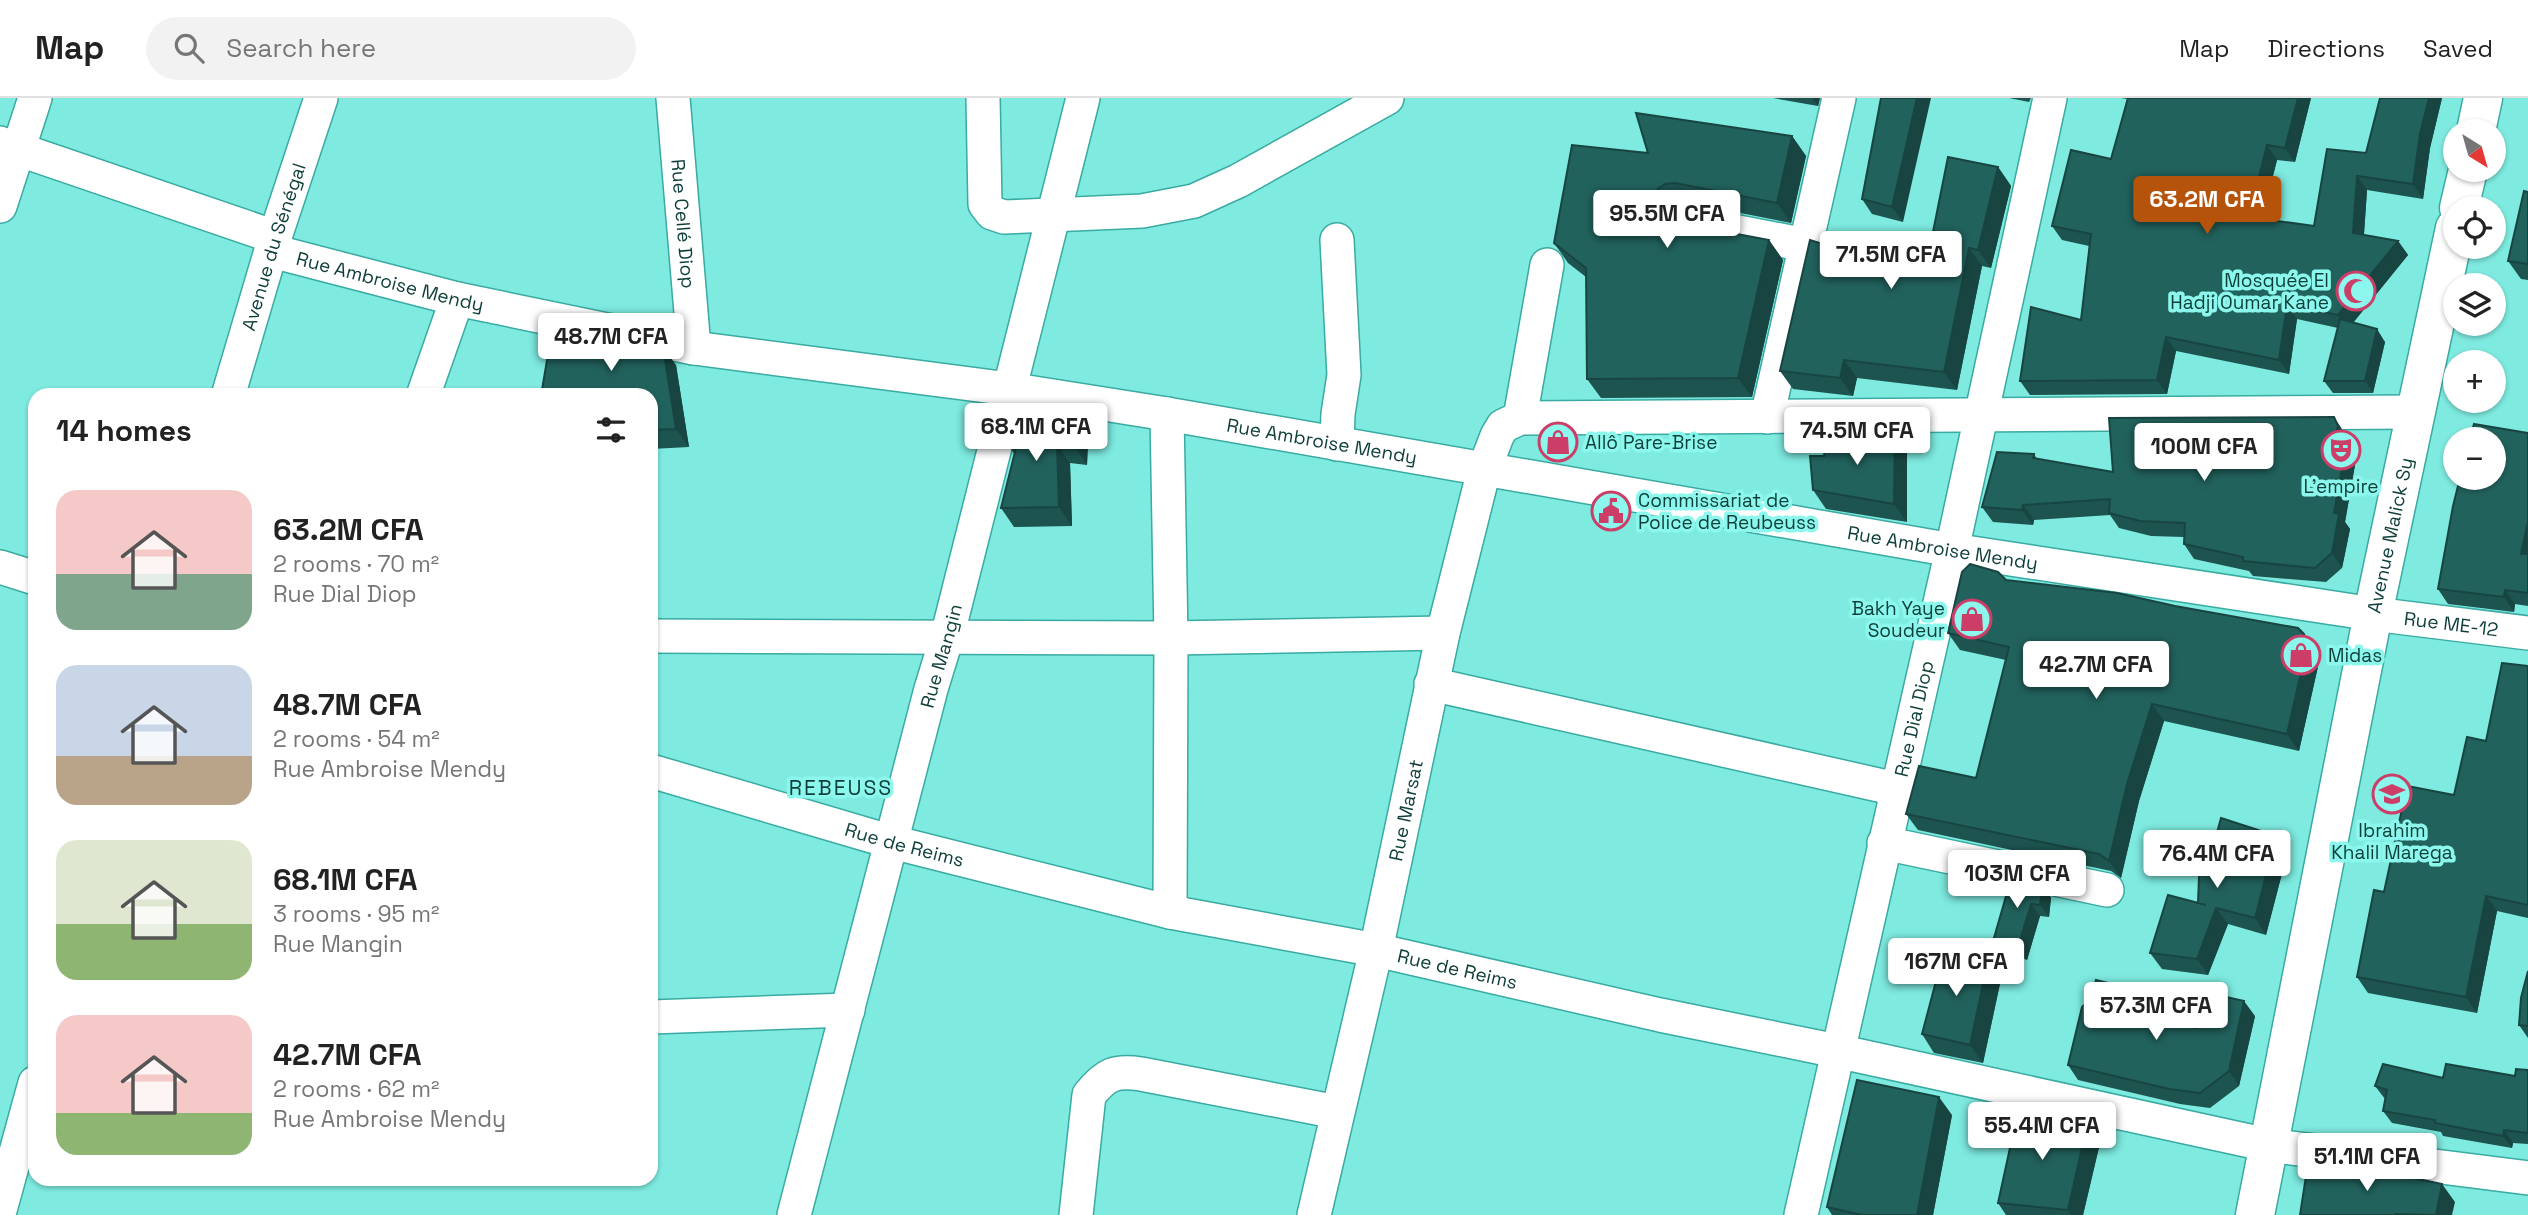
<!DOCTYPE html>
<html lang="en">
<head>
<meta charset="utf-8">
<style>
	:root { --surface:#fff; --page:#f2f2f2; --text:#222; --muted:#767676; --line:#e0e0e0; --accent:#b45309 }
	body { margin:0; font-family:"Space Grotesk",sans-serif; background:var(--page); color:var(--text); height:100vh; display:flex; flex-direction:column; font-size:26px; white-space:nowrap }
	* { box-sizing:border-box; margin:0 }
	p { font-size:23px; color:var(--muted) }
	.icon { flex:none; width:38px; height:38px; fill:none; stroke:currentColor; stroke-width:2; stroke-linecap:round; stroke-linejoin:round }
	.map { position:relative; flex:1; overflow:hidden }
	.sheet { position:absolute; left:28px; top:290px; width:630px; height:798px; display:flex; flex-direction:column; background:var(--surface); border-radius:21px; box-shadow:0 2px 5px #0004 }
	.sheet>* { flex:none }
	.needle { width:46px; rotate:143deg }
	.buttons { position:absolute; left:2443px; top:21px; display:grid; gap:14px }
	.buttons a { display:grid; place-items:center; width:63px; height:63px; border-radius:50%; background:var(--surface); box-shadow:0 2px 5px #0004; font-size:35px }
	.price { position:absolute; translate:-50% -60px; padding:0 16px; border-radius:7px; background:#fff; color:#222; font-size:23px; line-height:46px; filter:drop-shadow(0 2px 4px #0008) }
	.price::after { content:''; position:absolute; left:50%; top:42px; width:21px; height:16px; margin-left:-10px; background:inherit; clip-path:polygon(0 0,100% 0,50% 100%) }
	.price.active { background:var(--accent); color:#fff }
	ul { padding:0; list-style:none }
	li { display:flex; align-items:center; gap:21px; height:175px; padding:0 28px }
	li span { display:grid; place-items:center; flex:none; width:196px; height:140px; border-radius:21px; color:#555 }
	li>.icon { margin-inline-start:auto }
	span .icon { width:84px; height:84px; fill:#fffc; stroke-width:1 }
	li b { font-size:30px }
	h2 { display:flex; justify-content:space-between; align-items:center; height:84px; padding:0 28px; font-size:30px }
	header { display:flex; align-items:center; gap:42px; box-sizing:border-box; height:98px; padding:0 35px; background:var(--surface); border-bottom:2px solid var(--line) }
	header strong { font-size:33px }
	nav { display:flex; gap:38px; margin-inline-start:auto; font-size:24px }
	.search { width:490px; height:63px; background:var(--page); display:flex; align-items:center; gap:18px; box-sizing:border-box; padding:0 24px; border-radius:38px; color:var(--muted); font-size:26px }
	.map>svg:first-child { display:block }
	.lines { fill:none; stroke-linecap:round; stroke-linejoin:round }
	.minor-casing { stroke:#39aba2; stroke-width:36 }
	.major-casing { stroke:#39aba2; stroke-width:41 }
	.minor { stroke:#fff; stroke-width:33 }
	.major { stroke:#fff; stroke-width:38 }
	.wall { fill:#1d5450 }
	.shaded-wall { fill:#184541 }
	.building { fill:#22625d; stroke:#184541; stroke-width:2 }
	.labels { text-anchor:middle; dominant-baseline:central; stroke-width:7; stroke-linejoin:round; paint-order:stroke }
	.street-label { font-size:19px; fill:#0d3e3a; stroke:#8cf8ed }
	.poi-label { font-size:19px; fill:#0d3e3a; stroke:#8cf8ed; text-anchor:start }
	.neighbourhood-label { font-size:21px; letter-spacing:2px; fill:#0d3e3a; stroke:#8cf8ed }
</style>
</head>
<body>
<header>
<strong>Map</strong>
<div class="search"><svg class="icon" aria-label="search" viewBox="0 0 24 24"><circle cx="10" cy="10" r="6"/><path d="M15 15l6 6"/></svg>Search here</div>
<nav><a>Map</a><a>Directions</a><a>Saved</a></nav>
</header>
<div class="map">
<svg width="2528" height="1117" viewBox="0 0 2528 1117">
	<rect width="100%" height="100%" fill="#7eeae0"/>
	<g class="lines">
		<defs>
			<g id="minor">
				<path id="s1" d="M673,0L694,250"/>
				<path d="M983,0L985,106L992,115L1004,119L1142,113L1194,103L1238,83L1387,0"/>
				<path d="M0,45L275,139"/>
				<path d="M0,108L35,0"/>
				<path d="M1686,124L1806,147"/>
				<path d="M1337,142L1344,277L1338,316L1337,346"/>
				<path id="s2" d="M272,153L457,201L694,250L1009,291L1167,316L1952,452L2373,516L2528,535"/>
				<path id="s3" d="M228,298L275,139L321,0"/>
				<path d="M423,298L457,201"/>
				<path d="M1167,316L1171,540L1170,814"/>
				<path d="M1767,319L1839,0"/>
				<path d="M1520,320L1547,167"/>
				<path d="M0,469L35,480"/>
				<path d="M651,538L1171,540L1443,535"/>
				<path d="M1431,586L1896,691"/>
				<path id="s4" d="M651,673L892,744L1170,814L1376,852L1660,917L1837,953L2268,1047L2528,1080"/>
				<path d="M1884,745L2107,792"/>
				<path d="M651,919L848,912"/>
				<path d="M0,1112L35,985"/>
				<path id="s5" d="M794,1117L931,591L947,539L1083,0"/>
				<path d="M1076,1117L1089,997C1106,976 1115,972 1141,976L1337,1014"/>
				<path id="s6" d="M1314,1117L1376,852L1443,535L1484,372L1497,338L1503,328L1520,320L2416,314"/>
				<path id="s7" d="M1801,1117L1952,452L2050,0"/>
			</g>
			<g id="major">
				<path d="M2476,33L2483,0"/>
				<path d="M2459,110L2468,72"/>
				<path id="s8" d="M2255,1117L2373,516L2455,130"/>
			</g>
		</defs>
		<!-- minor casing -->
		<use href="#minor" class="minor-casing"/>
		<!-- major casing -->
		<use href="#major" class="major-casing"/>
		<!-- minor -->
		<use href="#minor" class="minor"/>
		<!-- major -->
		<use href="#major" class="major"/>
	</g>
	<!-- wall -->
	<path class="wall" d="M1773,0H1820L1818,8Z
		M1881,0L1903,124L1872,116L1862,101Z
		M2009,0H2031L2029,4Z
		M2121,0H2311L2295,64L2277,62L2262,121L2314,128L2366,55L2380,0H2442L2430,50L2423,101L2367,92L2364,137L2398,143L2408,157L2353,225L2385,244L2373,295H2333L2324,283L2338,230L2297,221L2289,276L2176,253L2167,296L2030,297L2020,283L2081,222L2089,148L2062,142L2052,128L2111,61L2127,1Z
		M1792,38L1806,58L1791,125L1689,105L1679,106L1672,111L1667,120L1668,123L1769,142L1783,162L1752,299L1601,300L1587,281L1586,179L1568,165L1554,145L1648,55Z
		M1998,69L2011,88L1991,170L1982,168L1957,292L1857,280L1853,298L1793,291L1780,273L1897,169L1928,159Z
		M2528,94V182L2521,181L2508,163Z
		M676,267L689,349L651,351V298Z
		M1895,333L1907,351V424L1826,411L1813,392L1824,358L1864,338Z
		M2344,334L2349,343L2346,354L2355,367L2345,424L2350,431L2342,470L2326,484L2253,478L2249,473L2194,461L2184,446V439L2151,438L2119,430L2110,417L2034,422L2033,427L1993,424L1982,409L2034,356L2037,361L2113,374Z
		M2528,335V508L2515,506L2514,514L2448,506L2438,491Z
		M1004,341L1088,343L1087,367L1070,365L1072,428L1014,429L1001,410L1015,357Z
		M2006,482L2175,508L2315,553L2319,564L2299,653L2164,623L2139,703L2121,780L2111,773L1918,732L1906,716L1976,680L2006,562L1960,552L1948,535Z
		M2528,568V820L2497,813L2477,915L2368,895L2357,879L2384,794L2454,697Z
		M2211,757L2286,760L2266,837L2228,826L2208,877L2162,871L2150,855L2198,805Z
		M2043,787L2051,800L2049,819L2040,818L2027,862L2003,853L1994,840Z
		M1988,863L2001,881L1983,965L1934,955L1922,936Z
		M2528,873V940L2519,927Z
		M2142,905L2139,917L2196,930L2255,918L2239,988L2210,1010L2180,1006L2078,982L2068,967Z
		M2528,972V1046L2513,1045L2512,1050L2443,1038L2441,1034L2392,1025L2383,1013L2385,1001L2375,988L2443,980L2515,978Z
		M1952,1017L1933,1117H1832L1827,1109Z
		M2087,1027L2100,1045L2083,1117H2006L1998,1105Z"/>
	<!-- shaded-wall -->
	<path class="shaded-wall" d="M1812,0H1820L1818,8Z
		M1917,0H1931L1903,124L1892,109Z
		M2298,0H2311L2295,64L2285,50Z
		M2429,0H2442L2430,50L2423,101L2413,86L2420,36Z
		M1792,38L1806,58L1791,125L1777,105Z
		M2267,47L2277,62L2259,133L2249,119Z
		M1998,69L2011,88L1991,170L1978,152Z
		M2357,78L2367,92L2363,149L2353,135Z
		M1658,91L1672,111L1667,120L1668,131L1654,111V100Z
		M1769,142L1783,162L1752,299L1738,280Z
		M2398,143L2408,157L2347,232L2338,217Z
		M1969,150L1982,168L1957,292L1944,274Z
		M2287,207L2297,221L2289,276L2279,262Z
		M2377,231L2385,244L2373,295L2365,283Z
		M2166,239L2176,253L2167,296L2157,282Z
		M663,249L676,267L689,349L676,331Z
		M1844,262L1857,280L1853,298L1840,280Z
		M2334,319L2344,334L2349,343L2346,354L2355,367L2345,424L2350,431L2342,470L2332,455L2334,415L2332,349Z
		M1075,325L1088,343L1087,367L1074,348Z
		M1895,333L1907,351V424L1894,406Z
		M1057,347L1070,365L1072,428L1059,409Z
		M2023,407L2034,422L2033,427L2022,412Z
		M2528,423V466L2521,456Z
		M2505,492L2515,506L2514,514L2504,499Z
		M2304,536L2315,553L2319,564L2299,653L2287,636Z
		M2152,606L2164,623L2139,703L2121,780L2109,763L2127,686Z
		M2275,743L2286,760L2266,837L2255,820Z
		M2043,787L2051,800L2049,819L2040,807Z
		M2486,798L2497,813L2477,915L2466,899Z
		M2031,806L2040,818L2027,862L2018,849Z
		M2216,810L2228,826L2208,877L2197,861Z
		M1988,863L2001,881L1983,965L1970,947Z
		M2132,891L2142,905L2136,929L2125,914Z
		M2244,903L2255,918L2239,988L2229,973Z
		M1939,999L1952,1017L1933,1117H1917Z
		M2087,1027L2100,1045L2083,1117H2071L2068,1112Z
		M2504,1032L2513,1045L2512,1050L2503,1038Z
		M2442,1086L2455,1104L2452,1117H2436Z"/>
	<!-- building -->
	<path class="building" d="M1881,0H1917L1892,109L1862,101Z
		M2128,0H2298L2285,50L2267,47L2249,119L2314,128L2327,51L2366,55L2380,0H2429L2420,36L2413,86L2357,78L2353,135L2398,143L2338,217L2287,207L2279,262L2166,239L2157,282L2020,283L2031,209L2081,222L2091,136L2052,128L2071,52L2111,61Z
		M1636,15L1792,38L1777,105L1675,85L1665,86L1658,91L1654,100V111L1659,118L1668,123L1769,142L1738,280L1587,281L1586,170L1554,145L1572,47L1648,55Z
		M1948,59L1998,69L1978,152L1969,150L1944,274L1844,262L1840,280L1780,273L1810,142L1897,169L1901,152L1928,159Z
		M2524,93L2528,94V166L2508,163Z
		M2340,221L2377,231L2365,283H2324Z
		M587,237L663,249L676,331L651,332V298H541L550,244Z
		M2334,319L2338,328L2332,349L2345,353L2334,415L2339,416L2332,455L2315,470L2243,463V459L2184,446L2185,425L2140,423L2109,415L2110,401L2023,407L2022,412L1982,409L1997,354L2034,356L2033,360L2113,374L2109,320Z
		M1005,324L1075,325L1074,348L1057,347L1059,409L1001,410L1018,342L1004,341Z
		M2474,326L2528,335V423L2521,456H2528V495L2505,492L2504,499L2438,491L2453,408L2460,380H2494V341H2470Z
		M1895,333L1894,406L1813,392L1810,358H1824L1826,339L1864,338Z
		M1970,466L1998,474L2006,482L2117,495L2175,508L2298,530L2304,536L2307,548L2287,636L2152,606L2127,686L2109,763L2099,756L1906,716L1919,668L1976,680L2009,549L1948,535L1962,474Z
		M2502,565L2528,568V807L2486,798L2466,899L2357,879L2374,792L2384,794L2407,688L2454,697L2467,639L2486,643Z
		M2221,720L2267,735L2275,743L2255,820L2216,810L2197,861L2150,855L2168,797L2206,807L2198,805L2199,779L2206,756L2211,757Z
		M2011,781L2043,787L2040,807L2031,806L2018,849L1994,840Z
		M1944,853L1988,863L1970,947L1922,936Z
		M2528,873V928L2519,927L2521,900Z
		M2096,882L2132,891L2125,914L2196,930L2204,894L2244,903L2229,973L2200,995L2169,991L2068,967L2082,909L2090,902Z
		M2383,966L2443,980L2446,966L2515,978L2516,971L2528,972V1035L2504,1032L2503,1038L2435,1025V1022L2383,1013L2387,992L2375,988Z
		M1857,982L1939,999L1917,1117H1862L1827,1109Z
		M2018,1013L2087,1027L2068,1112L1998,1105Z
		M2327,1064L2399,1074V1077L2442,1086L2436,1117L2395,1116V1117H2300L2306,1078Z"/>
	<!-- icons -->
	<defs>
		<symbol id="mosque-ring" viewBox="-11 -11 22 22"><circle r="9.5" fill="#8cf8ed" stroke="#cc3e67" stroke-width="1.5"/><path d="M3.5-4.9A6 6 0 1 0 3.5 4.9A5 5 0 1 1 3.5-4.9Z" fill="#cc3e67"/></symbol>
		<symbol id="shop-ring" viewBox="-11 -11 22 22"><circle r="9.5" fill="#8cf8ed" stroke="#cc3e67" stroke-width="1.5"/><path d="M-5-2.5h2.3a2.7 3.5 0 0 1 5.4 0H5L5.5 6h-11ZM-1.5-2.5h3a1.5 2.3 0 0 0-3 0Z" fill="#cc3e67"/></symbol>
		<symbol id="theatre-ring" viewBox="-11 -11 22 22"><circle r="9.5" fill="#8cf8ed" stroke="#cc3e67" stroke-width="1.5"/><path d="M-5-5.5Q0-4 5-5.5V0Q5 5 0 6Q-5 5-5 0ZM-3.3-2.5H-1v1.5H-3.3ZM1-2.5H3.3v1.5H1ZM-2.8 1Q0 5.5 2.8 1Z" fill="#cc3e67"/></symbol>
		<symbol id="civic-ring" viewBox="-11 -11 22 22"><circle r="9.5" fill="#8cf8ed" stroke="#cc3e67" stroke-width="1.5"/><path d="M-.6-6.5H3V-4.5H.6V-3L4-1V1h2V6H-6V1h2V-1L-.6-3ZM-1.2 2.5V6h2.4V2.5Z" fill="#cc3e67"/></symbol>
		<symbol id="school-ring" viewBox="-11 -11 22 22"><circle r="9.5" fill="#8cf8ed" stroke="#cc3e67" stroke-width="1.5"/><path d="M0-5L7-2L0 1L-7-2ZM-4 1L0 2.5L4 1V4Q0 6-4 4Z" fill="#cc3e67"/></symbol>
	</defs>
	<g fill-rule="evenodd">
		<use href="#mosque-ring" x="2334" y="171" width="44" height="44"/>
		<use href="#shop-ring" x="1536" y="322" width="44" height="44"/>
		<use href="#theatre-ring" x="2319" y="330" width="44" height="44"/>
		<use href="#civic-ring" x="1589" y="391" width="44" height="44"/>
		<use href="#shop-ring" x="1950" y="499" width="44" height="44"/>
		<use href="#shop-ring" x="2279" y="535" width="44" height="44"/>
		<use href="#school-ring" x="2370" y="674" width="44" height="44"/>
	</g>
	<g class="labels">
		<!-- street labels -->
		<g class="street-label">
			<text stroke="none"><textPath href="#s1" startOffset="126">Rue Cellé Diop</textPath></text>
			<text stroke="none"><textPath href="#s3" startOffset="156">Avenue du Sénégal</textPath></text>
			<text stroke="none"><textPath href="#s2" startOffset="122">Rue Ambroise Mendy</textPath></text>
			<text stroke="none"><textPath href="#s2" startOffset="1068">Rue Ambroise Mendy</textPath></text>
			<text stroke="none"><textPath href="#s8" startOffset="693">Avenue Malick Sy</textPath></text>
			<text stroke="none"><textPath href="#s2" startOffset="1698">Rue Ambroise Mendy</textPath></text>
			<text stroke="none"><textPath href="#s2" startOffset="2212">Rue ME-12</textPath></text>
			<text stroke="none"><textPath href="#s5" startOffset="578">Rue Mangin</textPath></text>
			<text stroke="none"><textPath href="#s7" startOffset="509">Rue Dial Diop</textPath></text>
			<text stroke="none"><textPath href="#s6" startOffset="415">Rue Marsat</textPath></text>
			<text stroke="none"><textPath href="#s4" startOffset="264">Rue de Reims</textPath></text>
			<text stroke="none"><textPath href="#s4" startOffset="831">Rue de Reims</textPath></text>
		</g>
		<!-- poi labels -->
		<g class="poi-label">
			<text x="2329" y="182" text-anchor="end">Mosquée El<tspan x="2329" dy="22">Hadji Oumar Kane</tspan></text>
			<text x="1585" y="344">Allô Pare-Brise</text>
			<text x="2341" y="388" text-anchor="middle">L'empire</text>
			<text x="1638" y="402">Commissariat de<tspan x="1638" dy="22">Police de Reubeuss</tspan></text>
			<text x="1945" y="510" text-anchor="end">Bakh Yaye<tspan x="1945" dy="22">Soudeur</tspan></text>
			<text x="2328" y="557">Midas</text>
			<text x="2392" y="732" text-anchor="middle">Ibrahim<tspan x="2392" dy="22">Khalil Marega</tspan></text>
		</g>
		<!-- neighbourhood labels -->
		<g class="neighbourhood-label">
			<text x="841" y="689">REBEUSS</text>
		</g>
	</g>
</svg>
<div class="buttons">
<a><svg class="needle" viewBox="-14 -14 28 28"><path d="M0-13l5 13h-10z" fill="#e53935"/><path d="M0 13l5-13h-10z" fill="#767676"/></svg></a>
<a><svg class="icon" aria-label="locate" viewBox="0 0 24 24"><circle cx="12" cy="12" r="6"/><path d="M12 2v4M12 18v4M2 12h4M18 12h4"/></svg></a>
<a><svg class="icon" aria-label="layers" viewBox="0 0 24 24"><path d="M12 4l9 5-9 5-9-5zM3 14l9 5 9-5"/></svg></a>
<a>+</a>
<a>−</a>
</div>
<b class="price active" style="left:2207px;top:138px">63.2M CFA</b>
<b class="price" style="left:1667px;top:152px">95.5M CFA</b>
<b class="price" style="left:1891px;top:193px">71.5M CFA</b>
<b class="price" style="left:611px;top:275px">48.7M CFA</b>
<b class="price" style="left:1036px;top:365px">68.1M CFA</b>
<b class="price" style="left:1857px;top:369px">74.5M CFA</b>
<b class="price" style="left:2204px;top:385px">100M CFA</b>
<b class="price" style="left:2096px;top:603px">42.7M CFA</b>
<b class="price" style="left:2217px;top:792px">76.4M CFA</b>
<b class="price" style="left:2017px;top:812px">103M CFA</b>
<b class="price" style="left:1956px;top:900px">167M CFA</b>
<b class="price" style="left:2156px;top:944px">57.3M CFA</b>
<b class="price" style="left:2042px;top:1064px">55.4M CFA</b>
<b class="price" style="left:2367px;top:1095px">51.1M CFA</b>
<section class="sheet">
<h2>14 homes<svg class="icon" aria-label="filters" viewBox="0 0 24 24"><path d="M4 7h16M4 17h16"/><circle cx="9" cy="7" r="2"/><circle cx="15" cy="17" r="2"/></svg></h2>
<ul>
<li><span style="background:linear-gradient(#f6c9c9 60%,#7fa58c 0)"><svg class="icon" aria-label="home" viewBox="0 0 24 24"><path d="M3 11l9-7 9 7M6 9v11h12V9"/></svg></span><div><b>63.2M CFA</b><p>2 rooms · 70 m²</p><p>Rue Dial Diop</p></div></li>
<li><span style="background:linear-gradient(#c9d6e8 65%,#b9a48a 0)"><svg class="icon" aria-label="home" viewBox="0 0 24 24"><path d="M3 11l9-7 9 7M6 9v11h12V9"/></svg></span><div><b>48.7M CFA</b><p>2 rooms · 54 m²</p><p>Rue Ambroise Mendy</p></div></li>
<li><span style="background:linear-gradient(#dfe7d0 60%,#8fb573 0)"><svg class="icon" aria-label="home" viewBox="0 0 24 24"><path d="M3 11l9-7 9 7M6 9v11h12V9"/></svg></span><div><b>68.1M CFA</b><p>3 rooms · 95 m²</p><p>Rue Mangin</p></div></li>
<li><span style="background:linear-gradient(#f6c9c9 70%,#8fb573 0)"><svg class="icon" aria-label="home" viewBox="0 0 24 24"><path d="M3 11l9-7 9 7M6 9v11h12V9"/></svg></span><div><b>42.7M CFA</b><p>2 rooms · 62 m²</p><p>Rue Ambroise Mendy</p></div></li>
</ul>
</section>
</div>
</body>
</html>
